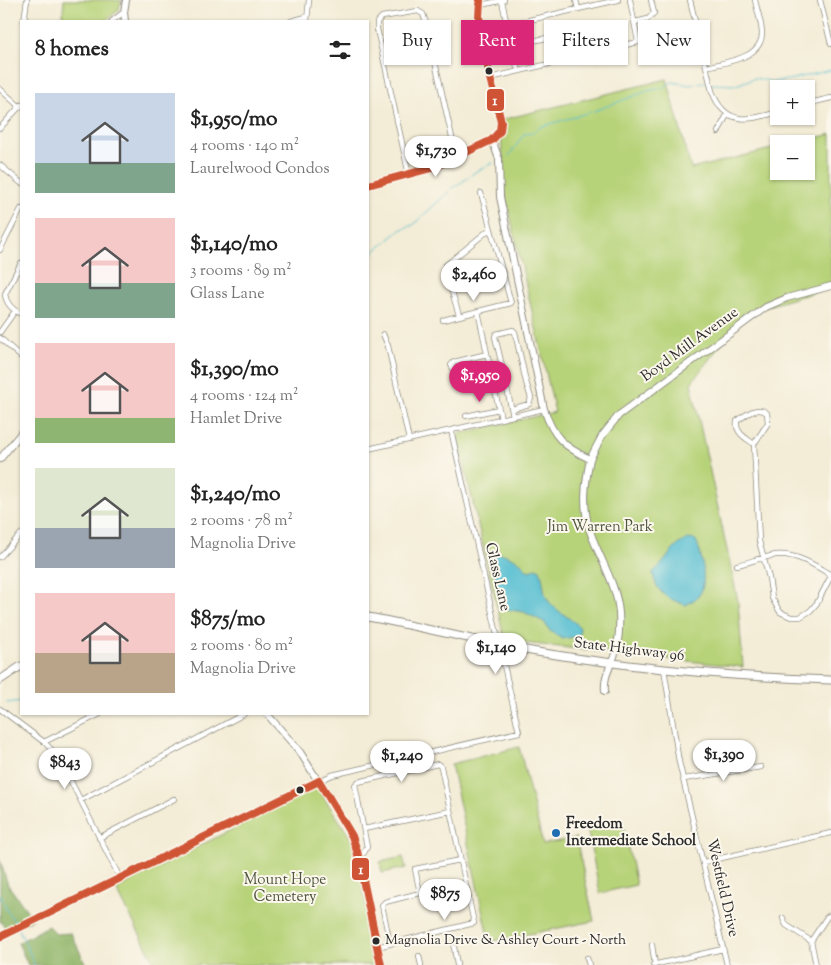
<!DOCTYPE html>
<html lang="en">
<head>
<meta charset="utf-8">
<style>
	:root { --surface:#fff; --page:#f2f2f2; --text:#222; --muted:#767676; --accent:#db2777 }
	body { margin:0; font-family:"Sorts Mill Goudy",serif; background:var(--page); color:var(--text); height:100vh; display:flex; flex-direction:column; font-size:19px; white-space:nowrap }
	* { box-sizing:border-box; margin:0 }
	p { font-size:16px; color:var(--muted) }
	.icon { flex:none; width:28px; height:28px; fill:none; stroke:currentColor; stroke-width:2; stroke-linecap:round; stroke-linejoin:round }
	.map { position:relative; flex:1; overflow:hidden }
	.side { position:absolute; left:20px; top:20px; width:349px; height:695px; display:flex; flex-direction:column; background:var(--surface); border-radius:0px; box-shadow:0 1px 4px #0004 }
	.side>* { flex:none }
	.banner { position:absolute; left:384px; top:20px; width:371px; height:45px; display:flex; gap:10px }
	.buttons { position:absolute; left:770px; top:80px; display:grid; gap:10px }
	.buttons a { display:grid; place-items:center; width:45px; height:45px; border-radius:0px; background:var(--surface); box-shadow:0 1px 4px #0004; font-size:25px }
	.price { position:absolute; translate:-50% -42px; padding:0 11px; border-radius:18px; background:#fff; color:#222; font-size:16px; line-height:32px; filter:drop-shadow(0 1px 2px #0008) }
	.price::after { content:''; position:absolute; left:50%; top:30px; width:15px; height:11px; margin-left:-8px; background:inherit; clip-path:polygon(0 0,100% 0,50% 100%) }
	.price.selected { background:var(--accent); color:#fff }
	ul { padding:0; list-style:none }
	li { display:flex; align-items:center; gap:15px; height:125px; padding:0 15px }
	li span { display:grid; place-items:center; flex:none; width:140px; height:100px; border-radius:0px; color:#555 }
	li>.icon { margin-inline-start:auto }
	span .icon { width:60px; height:60px; fill:#fffc; stroke-width:1 }
	li b { font-size:21px }
	h2 { display:flex; justify-content:space-between; align-items:center; height:60px; padding:0 15px; font-size:21px }
	.tag { padding:0 18px; border-radius:0px; background:var(--surface); box-shadow:0 1px 4px #0004; font-size:18px; line-height:45px }
	.tag.selected { background:var(--accent); color:#fff }
	.map>svg:first-child { display:block }
	.green { fill:#b7d379; stroke:#717f52 }
	.forest { fill:#91b569; stroke:#5e704a }
	.water { fill:#55bed1; stroke:#40747e }
	.lines { fill:none; stroke-linecap:round; stroke-linejoin:round }
	.stream { stroke:#55bed1; stroke-width:1 }
	.street-casing { stroke:#8f8c80; stroke-width:6 }
	.secondary-casing { stroke:#8f8c80; stroke-width:8 }
	.primary-casing { stroke:#8f8c80; stroke-width:9 }
	.street { stroke:#fff; stroke-width:4.5 }
	.secondary { stroke:#fff; stroke-width:6 }
	.primary { stroke:#fff; stroke-width:7 }
	.bus-1-casing { stroke:#fbf7ec; stroke-width:11 }
	.bus-1 { stroke:#cf5436; stroke-width:8 }
	.bus-dot { fill:#2b2b2b; stroke:#fbf7ec; stroke-width:2 }
	.poi-dot { fill:#1f6fb2; stroke:#fbf7ec; stroke-width:2 }
	.labels { text-anchor:middle; dominant-baseline:central; stroke-width:4; stroke-linejoin:round; paint-order:stroke }
	.bus-label { font-size:14px; fill:#2b2b2b; stroke:#fbf7ec; text-anchor:start }
	.street-label { font-size:15px; fill:#2b2b2b; stroke:#fbf7ec }
	.park-label { font-size:15px; fill:#4e553e; stroke:#fbf7ec }
	.poi-label { font-size:15px; font-weight:bold; fill:#2b2b2b; stroke:#fbf7ec; text-anchor:start }
	.line-badge { stroke:#fbf7ec; stroke-width:2 }
	.badge-label { font-size:14px; text-anchor:middle; font-weight:bold; fill:#fff }
</style>
</head>
<body>
<div class="map">
<svg width="831" height="965" viewBox="0 0 831 965">
	<rect width="100%" height="100%" fill="#fbf7ec"/>
	<filter id="ink" filterUnits="userSpaceOnUse"><feTurbulence type="fractalNoise" baseFrequency=".02" numOctaves="2"/><feDisplacementMap in="SourceGraphic" scale="10" xChannelSelector="R" yChannelSelector="G"/><feConvolveMatrix kernelMatrix="1 2 1 2 8 2 1 2 1" color-interpolation-filters="sRGB"/></filter>
	<filter id="wash" filterUnits="userSpaceOnUse"><feTurbulence type="fractalNoise" baseFrequency=".0096" numOctaves="4" result="noise"/><feDisplacementMap in="SourceGraphic" scale="20" xChannelSelector="R" yChannelSelector="G"/><feGaussianBlur stdDeviation="1.12" result="paint"/><feColorMatrix in="noise" values="0 0 0 0 0 0 0 0 0 0 0 0 0 0 0 0 0 1.4 0 .05"/><feComposite in="paint" operator="in"/></filter>
	<g filter="url(#wash)">
		<rect width="100%" height="100%" fill="#f3ecd6"/>
		<!-- green -->
		<path class="green" d="M64,0H121L119,10L105,21H62Z
			M667,79L691,169L779,147V171H806V144H793L831,134V287L745,313L691,383L738,601L743,667L505,641L457,434L555,412L503,184L501,120Z
			M519,747L543,844L576,838L594,921L489,942L451,764Z
			M316,786L355,844L377,965H156L116,889Z
			M622,820L636,885L600,893L587,828Z
			M403,857L406,868L382,873L380,862Z"/>
		<!-- forest -->
		<path class="forest" d="M0,860L8,885L33,919L8,931L0,921Z
			M48,926L56,934L71,933L86,965H28L18,943Z"/>
		<!-- water -->
		<path class="water" d="M688,539L696,540C701,551 707,581 701,592C698,598 692,601 686,605C668,599 655,593 653,572C667,562 672,545 688,539Z
			M493,552C505,553 521,560 527,570L531,571L536,568L540,570C543,577 543,586 545,594C550,610 571,616 580,628L579,636L562,639L550,631L544,622L524,612L510,610L500,606L491,556Z"/>
		<g class="lines">
			<!-- stream -->
			<path class="stream" d="M712,84L736,85L755,78L773,82L793,79L831,70
				M509,156L524,134L533,133L540,127L597,110L647,91L662,88L672,82L690,85L703,82L708,83
				M368,257L400,230L413,225L454,187L458,185L475,172L493,163
				M7,703L21,701
				M0,893L7,911L16,923L35,965"/>
		</g>
	</g>
	<g filter="url(#ink)">
		<g class="lines">
			<defs>
				<path id="street" d="M480,0L479,17L482,40L501,122L500,131L492,140
					M576,0L578,9
					M690,0L712,91C725,127 748,120 779,112
					M820,0L831,44
					M502,1L507,25L618,0
					M481,5L504,0
					M24,21L27,0
					M112,21L124,12
					M291,21L306,17
					M307,21L309,0
					M635,22L648,19L654,13L651,0
					M507,25L518,71
					M512,45L547,38
					M613,48L638,42L630,0
					M706,67C725,62 761,59 762,34C762,23 757,11 755,0
					M490,78L604,51
					M0,89L20,107
					M806,104L831,98
					M0,128L21,105
					M718,132L727,115
					M0,165L21,183
					M409,175L377,29V22L382,17L418,11L423,14L427,26L453,142L455,159
					M0,250L21,209
					M21,263L5,294C6,304 13,310 21,314
					M478,311L501,419
					M459,315L446,272V265L490,229
					M443,320L511,303L481,193
					M0,332L15,311
					M383,334L388,346L409,440
					M0,338L21,357
					M487,354L454,362L451,365L455,372L489,364
					M512,409L529,404L531,398L526,382L515,332L513,330L496,334L495,337C502,363 507,390 513,416
					M466,416L499,409
					M754,444C746,438 735,433 737,421C746,415 757,405 767,413L768,423L754,444L759,541L769,578L772,598L780,612L791,617H800L810,611L817,603L831,576
					M368,449L544,409
					M0,557L21,534
					M737,565C750,562 763,557 776,555C795,553 815,565 831,575
					M664,669L679,762L727,965
					M0,709L44,742L58,756L120,878
					M44,742L100,714
					M684,779L761,767
					M81,800L244,714
					M364,829L450,811
					M99,838L174,799
					M358,854L364,853L367,847L355,785L358,782L438,764L441,767L474,923L377,947
					M704,862L831,833
					M783,918L786,925L811,941L816,965
					M0,937L332,775L519,732L451,430
					M811,941L827,917L831,915
					M390,944L382,905L385,902L420,893L415,869L460,860
					M652,945L655,965
					M454,947L457,965
					M419,956L421,965
					M587,958L589,965
					M653,965L723,949"/>
				<path id="secondary" d="M125,21L124,12L126,0
					M368,185L435,167L492,140L499,159L500,197L544,409C553,437 564,447 590,459C585,483 582,507 590,531C599,558 617,584 619,613C620,629 618,648 612,662C607,673 604,679 605,691
					M0,459L21,433
					M590,459L602,436L619,415L766,307L787,298L831,286
					M267,714L300,752L352,836L357,851L381,965"/>
				<path id="primary" d="M368,617C429,628 489,645 550,654C643,669 737,677 831,680
					M0,680L21,666"/>
			</defs>
			<!-- street casing -->
			<use href="#street" class="street-casing"/>
			<!-- secondary casing -->
			<use href="#secondary" class="secondary-casing"/>
			<!-- primary casing -->
			<use href="#primary" class="primary-casing"/>
			<!-- street -->
			<use href="#street" class="street"/>
			<!-- secondary -->
			<use href="#secondary" class="secondary"/>
			<!-- primary -->
			<use href="#primary" class="primary"/>
			<defs>
				<path id="bus-1" d="M368,185L435,167L492,140L500,131L501,122L490,78L479,17L480,0
					M319,781L352,836L357,851L381,965
					M0,937L319,781"/>
			</defs>
			<!-- bus-1 casing -->
			<use href="#bus-1" class="bus-1-casing"/>
			<!-- bus-1 -->
			<use href="#bus-1" class="bus-1"/>
		</g>
	</g>
	<!-- markers -->
	<g class="bus-dot">
		<circle cx="489" cy="71" r="4.5"/>
		<circle cx="300" cy="790" r="4.5"/>
		<circle cx="376" cy="941" r="4.5"/>
	</g>
	<circle class="poi-dot" cx="556" cy="833" r="5"/>
	<g class="labels">
		<!-- bus labels -->
		<g class="bus-label">
			<text x="385" y="941">Magnolia Drive &amp; Ashley Court - North</text>
		</g>
		<!-- street labels -->
		<g class="street-label">
			<text transform="translate(690 345) rotate(-36)">Boyd Mill Avenue</text>
			<text transform="translate(497 577) rotate(77)">Glass Lane</text>
			<text transform="translate(629 650) rotate(7)">State Highway 96</text>
			<text transform="translate(722 888) rotate(77)">Westfield Drive</text>
		</g>
		<!-- park labels -->
		<g class="park-label">
			<text x="600" y="527">Jim Warren Park</text>
			<text x="285" y="880">Mount Hope<tspan x="285" dy="17">Cemetery</tspan></text>
		</g>
		<!-- poi labels -->
		<g class="poi-label">
			<text x="566" y="824">Freedom<tspan x="566" dy="17">Intermediate School</tspan></text>
		</g>
	</g>
	<g class="line-badge">
		<rect x="486" y="88" width="19" height="24" rx="5" fill="#cf5436"/>
		<rect x="351" y="857" width="19" height="24" rx="5" fill="#cf5436"/>
	</g>
	<g class="badge-label">
		<text x="495" y="105">1</text>
		<text x="361" y="874">1</text>
	</g>
</svg>
<div class="buttons">
<a>+</a>
<a>−</a>
</div>
<b class="price" style="left:436px;top:178px">$1,730</b>
<b class="price" style="left:474px;top:302px">$2,460</b>
<b class="price selected" style="left:480px;top:403px">$1,950</b>
<b class="price" style="left:496px;top:675px">$1,140</b>
<b class="price" style="left:724px;top:782px">$1,390</b>
<b class="price" style="left:402px;top:783px">$1,240</b>
<b class="price" style="left:65px;top:790px">$843</b>
<b class="price" style="left:445px;top:921px">$875</b>
<div class="banner">
<a class="tag">Buy</a>
<a class="tag selected">Rent</a>
<a class="tag">Filters</a>
<a class="tag">New</a>
</div>
<section class="side">
<h2>8 homes<svg class="icon" aria-label="filters" viewBox="0 0 24 24"><path d="M4 7h16M4 17h16"/><circle cx="9" cy="7" r="2"/><circle cx="15" cy="17" r="2"/></svg></h2>
<ul>
<li><span style="background:linear-gradient(#c9d6e8 70%,#7fa58c 0)"><svg class="icon" aria-label="home" viewBox="0 0 24 24"><path d="M3 11l9-7 9 7M6 9v11h12V9"/></svg></span><div><b>$1,950/mo</b><p>4 rooms · 140 m²</p><p>Laurelwood Condos</p></div></li>
<li><span style="background:linear-gradient(#f6c9c9 65%,#7fa58c 0)"><svg class="icon" aria-label="home" viewBox="0 0 24 24"><path d="M3 11l9-7 9 7M6 9v11h12V9"/></svg></span><div><b>$1,140/mo</b><p>3 rooms · 89 m²</p><p>Glass Lane</p></div></li>
<li><span style="background:linear-gradient(#f6c9c9 75%,#8fb573 0)"><svg class="icon" aria-label="home" viewBox="0 0 24 24"><path d="M3 11l9-7 9 7M6 9v11h12V9"/></svg></span><div><b>$1,390/mo</b><p>4 rooms · 124 m²</p><p>Hamlet Drive</p></div></li>
<li><span style="background:linear-gradient(#dfe7d0 60%,#9aa5b1 0)"><svg class="icon" aria-label="home" viewBox="0 0 24 24"><path d="M3 11l9-7 9 7M6 9v11h12V9"/></svg></span><div><b>$1,240/mo</b><p>2 rooms · 78 m²</p><p>Magnolia Drive</p></div></li>
<li><span style="background:linear-gradient(#f6c9c9 60%,#b9a48a 0)"><svg class="icon" aria-label="home" viewBox="0 0 24 24"><path d="M3 11l9-7 9 7M6 9v11h12V9"/></svg></span><div><b>$875/mo</b><p>2 rooms · 80 m²</p><p>Magnolia Drive</p></div></li>
</ul>
</section>
</div>
</body>
</html>
